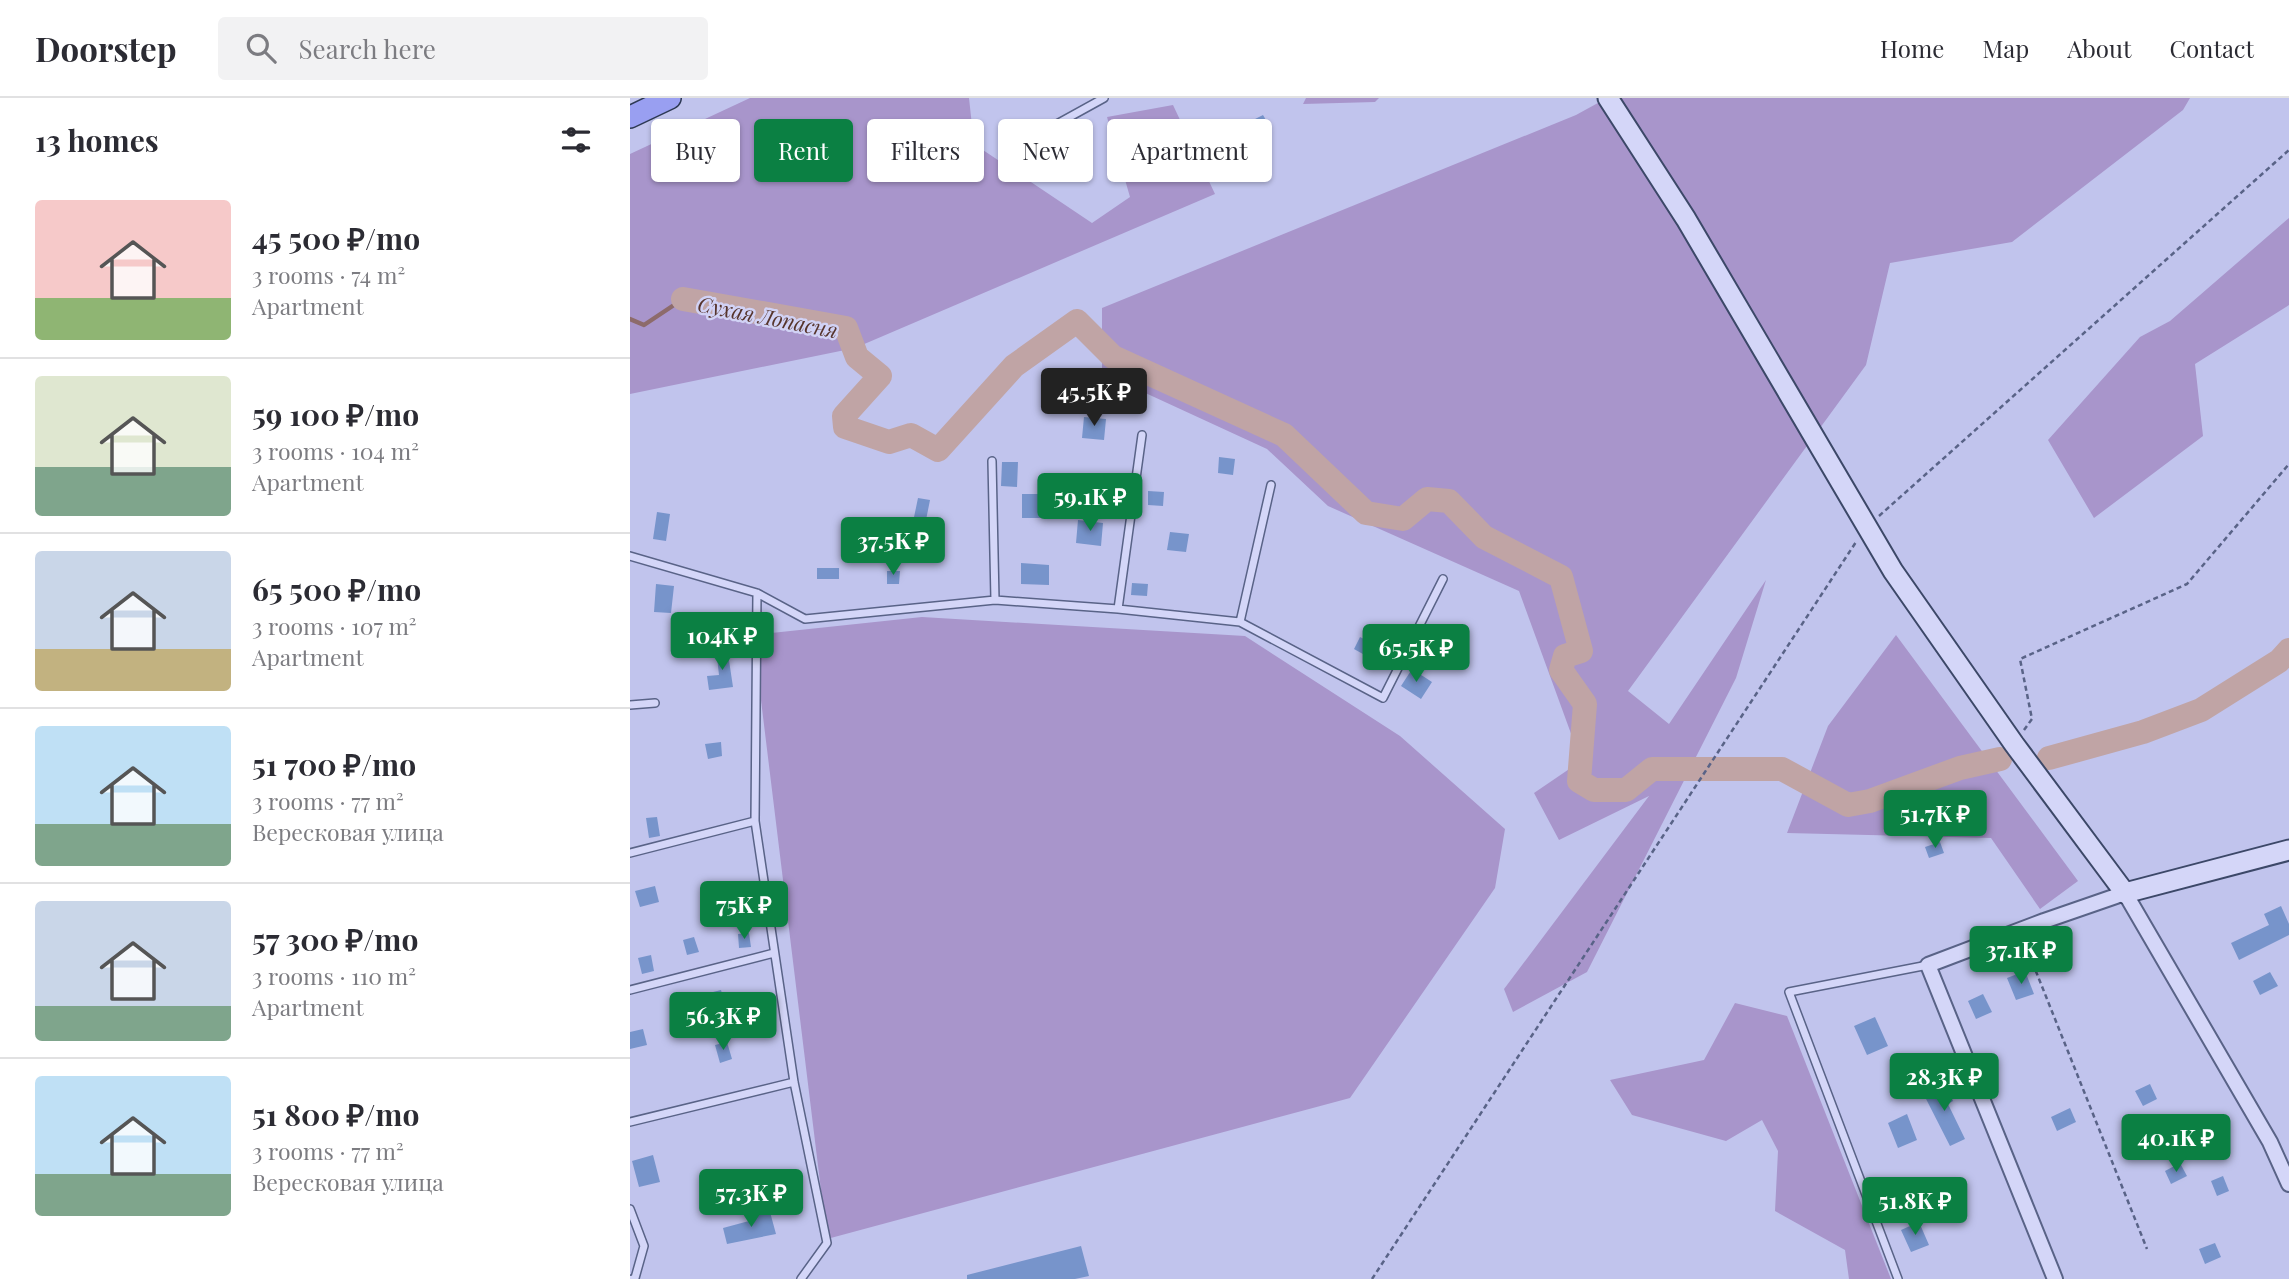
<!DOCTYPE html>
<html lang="en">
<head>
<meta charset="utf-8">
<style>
	:root { --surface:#fff; --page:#f2f2f3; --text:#2b2b33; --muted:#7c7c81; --line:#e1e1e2; --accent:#0b8043 }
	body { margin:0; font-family:"Playfair Display",serif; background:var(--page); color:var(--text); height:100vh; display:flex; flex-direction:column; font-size:26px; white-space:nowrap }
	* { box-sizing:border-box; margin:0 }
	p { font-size:23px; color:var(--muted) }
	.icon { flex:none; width:38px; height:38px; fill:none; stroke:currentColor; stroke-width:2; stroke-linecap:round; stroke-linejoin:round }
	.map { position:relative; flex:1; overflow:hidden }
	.drawer { display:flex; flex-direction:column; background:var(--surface); width:630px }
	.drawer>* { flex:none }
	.hud { position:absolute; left:21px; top:21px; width:665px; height:63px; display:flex; gap:14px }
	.price { position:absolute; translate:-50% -60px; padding:0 16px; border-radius:7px; background:var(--accent); color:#fff; font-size:23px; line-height:46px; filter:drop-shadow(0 2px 4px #0008) }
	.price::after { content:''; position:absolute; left:50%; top:42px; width:21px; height:16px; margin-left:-10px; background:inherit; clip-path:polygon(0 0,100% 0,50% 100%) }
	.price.current { background:#222; color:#fff }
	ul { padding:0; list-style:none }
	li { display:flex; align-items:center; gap:21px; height:175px; padding:0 35px }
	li+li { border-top:2px solid var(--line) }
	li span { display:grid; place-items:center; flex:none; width:196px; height:140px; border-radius:7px; color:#555 }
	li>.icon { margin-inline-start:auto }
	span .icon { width:84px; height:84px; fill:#fffc; stroke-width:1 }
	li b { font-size:30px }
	h2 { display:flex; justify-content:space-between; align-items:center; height:84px; padding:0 35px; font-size:30px }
	.tag { padding:0 24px; border-radius:7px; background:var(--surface); box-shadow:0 2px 5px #0004; font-size:24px; line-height:63px }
	.tag.current { background:var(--accent); color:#fff }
	header { display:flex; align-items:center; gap:42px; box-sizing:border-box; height:98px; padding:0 35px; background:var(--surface); border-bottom:2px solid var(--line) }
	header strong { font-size:33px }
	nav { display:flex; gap:38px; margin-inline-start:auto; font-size:24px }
	.search { width:490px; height:63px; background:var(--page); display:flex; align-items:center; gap:18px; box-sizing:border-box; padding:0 24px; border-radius:7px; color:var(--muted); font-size:26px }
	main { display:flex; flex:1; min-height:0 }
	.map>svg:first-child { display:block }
	.green { fill:#a895cb }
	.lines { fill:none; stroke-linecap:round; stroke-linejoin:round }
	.stream { stroke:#8d6b6b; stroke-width:4.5 }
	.river { stroke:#c0a4a5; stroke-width:24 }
	.building { fill:#7794cb }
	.lane-casing { stroke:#596387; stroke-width:10 }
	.street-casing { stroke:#596387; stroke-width:18 }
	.secondary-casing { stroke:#3c4868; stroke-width:23 }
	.primary-casing { stroke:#2d3954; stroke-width:24 }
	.path { stroke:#596387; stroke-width:2.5; stroke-dasharray:5 3.5; stroke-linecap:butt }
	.lane { stroke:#d4d6f8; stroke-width:7 }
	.street { stroke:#d4d6f8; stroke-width:14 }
	.secondary { stroke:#d4d6f8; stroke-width:19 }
	.primary { stroke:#999ff1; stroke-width:21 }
	.labels { text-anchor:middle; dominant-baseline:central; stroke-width:5; stroke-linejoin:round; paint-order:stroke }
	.water-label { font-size:21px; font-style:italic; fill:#56342c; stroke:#d1d2f5 }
</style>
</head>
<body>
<header>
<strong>Doorstep</strong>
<div class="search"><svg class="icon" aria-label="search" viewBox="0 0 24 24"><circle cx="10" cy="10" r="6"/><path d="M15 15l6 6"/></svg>Search here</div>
<nav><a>Home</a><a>Map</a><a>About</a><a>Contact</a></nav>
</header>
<main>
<section class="drawer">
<h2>13 homes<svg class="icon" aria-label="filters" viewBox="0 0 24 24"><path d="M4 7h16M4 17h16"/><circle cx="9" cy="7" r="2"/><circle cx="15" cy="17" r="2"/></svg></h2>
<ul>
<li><span style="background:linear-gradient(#f6c9c9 70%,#8fb573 0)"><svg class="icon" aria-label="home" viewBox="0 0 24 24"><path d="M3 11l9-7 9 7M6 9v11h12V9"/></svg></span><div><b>45 500 ₽/mo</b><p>3 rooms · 74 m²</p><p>Apartment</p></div></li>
<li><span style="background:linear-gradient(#dfe7d0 65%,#7fa58c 0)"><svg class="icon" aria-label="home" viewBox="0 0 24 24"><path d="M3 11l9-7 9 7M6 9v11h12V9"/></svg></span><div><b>59 100 ₽/mo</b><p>3 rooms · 104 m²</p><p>Apartment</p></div></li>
<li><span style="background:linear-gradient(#c9d6e8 70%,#c2b280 0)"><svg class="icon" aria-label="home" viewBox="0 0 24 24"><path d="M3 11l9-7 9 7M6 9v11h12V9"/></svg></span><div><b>65 500 ₽/mo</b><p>3 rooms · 107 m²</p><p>Apartment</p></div></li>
<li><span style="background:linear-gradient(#bfe0f5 70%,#7fa58c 0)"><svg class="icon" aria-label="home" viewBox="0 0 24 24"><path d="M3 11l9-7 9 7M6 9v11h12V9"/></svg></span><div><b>51 700 ₽/mo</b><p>3 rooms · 77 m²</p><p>Вересковая улица</p></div></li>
<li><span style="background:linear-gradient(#c9d6e8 75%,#7fa58c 0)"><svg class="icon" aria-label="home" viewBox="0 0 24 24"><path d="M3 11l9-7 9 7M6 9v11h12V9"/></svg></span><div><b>57 300 ₽/mo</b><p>3 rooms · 110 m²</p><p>Apartment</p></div></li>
<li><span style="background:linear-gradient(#bfe0f5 70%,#7fa58c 0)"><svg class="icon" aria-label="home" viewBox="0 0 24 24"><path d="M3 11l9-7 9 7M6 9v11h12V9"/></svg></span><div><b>51 800 ₽/mo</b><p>3 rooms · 77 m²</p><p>Вересковая улица</p></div></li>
</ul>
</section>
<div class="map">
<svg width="1659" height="1181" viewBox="0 0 1659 1181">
	<rect width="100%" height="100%" fill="#c1c4ed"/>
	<!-- green -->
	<path class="green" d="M120,0H339L344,46L462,125L500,99L477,19L543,7L585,96L225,250L0,296V56Z
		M676,0H749L745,4L673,6Z
		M977,0H1560L1553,12L1382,144L1260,165L1236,267L998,593L1039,626L1136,482L1106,580L957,874L883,914L874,891L1019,698L929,742L904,695L951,663L889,493L698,408L637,351L472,275V210L946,17Z
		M1659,120V207L1565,266L1573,338L1464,420L1418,342L1510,239L1540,223Z
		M292,519L615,538L770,638L875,731L865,790L720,1000L197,1141L123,537Z
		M1266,537L1448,783L1410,811L1361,740L1157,735L1198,628Z
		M1105,905L1157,918L1261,1181H1219L1215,1152L1145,1113L1148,1053L1132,1022L1096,1043L1002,1017L980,982L1074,962Z"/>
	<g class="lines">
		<!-- stream -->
		<path class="stream" d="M0,221L14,227L53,201"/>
		<!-- river -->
		<path class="river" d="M53,201L216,230L227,259L250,278L214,318L215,329L259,344L281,337L308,352L384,268L447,223L483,259L654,337L736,415L773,421L797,401L819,403L854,439L931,479L951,553L935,558L931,572L955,606L949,683L964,692H996L1022,671H1152L1218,707L1240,703L1330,670L1370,661
			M1419,660L1513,634L1571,612L1649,563L1659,552"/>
	</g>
	<!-- building -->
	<path class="building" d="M633,17L640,29L628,36L621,23Z
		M621,66L628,77L616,84L610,72Z
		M454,319L476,321L474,342L452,340Z
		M589,359L605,361L603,377L588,375Z
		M372,364H388L387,389L371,388Z
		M518,393L534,394L533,408L518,407Z
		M392,396H421L422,420H392Z
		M288,400L300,402L295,427L283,424Z
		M27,414L40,416L36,443L23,441Z
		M448,422L473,425L471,448L446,445Z
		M540,434L559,436L556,454L537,452Z
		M391,465L419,467V487L391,486Z
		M187,470H209V481H187Z
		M257,473H270L269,486H257Z
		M502,485L518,486L517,498L501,497Z
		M26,486L44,488L41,515L24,514Z
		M730,539L746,547L740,560L724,551Z
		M97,549L103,589L79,592L77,578L89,577L86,550Z
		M782,571L802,584L791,601L771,588Z
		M91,644L92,658L78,661L75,646Z
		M27,719L30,738L19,740L16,720Z
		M1310,744L1314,755L1299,760L1295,749Z
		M25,788L29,804L10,809L5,793Z
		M1651,808L1659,826V837L1609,862L1601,845L1639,827L1634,816Z
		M119,835L121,849L109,850L108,836Z
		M64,839L69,854L57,857L53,842Z
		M21,857L24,873L12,876L8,860Z
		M1395,873L1404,896L1386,902L1377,880Z
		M1640,874L1648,888L1630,897L1623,883Z
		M91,892L96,909L84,912L79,895Z
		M1353,896L1362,914L1346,921L1338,903Z
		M67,914L71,930L56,934L52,918Z
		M1245,919L1258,948L1237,957L1224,928Z
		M13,931L17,947L0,951V934Z
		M97,944L102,961L90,965L85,947Z
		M1315,985L1323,1003L1318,1006L1335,1041L1320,1048L1293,995Z
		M1520,986L1527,1001L1513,1008L1505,993Z
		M1440,1010L1446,1024L1427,1033L1421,1019Z
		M1277,1016L1287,1042L1268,1050L1258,1025Z
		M23,1057L30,1084L9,1089L2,1063Z
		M1550,1065L1557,1078L1541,1086L1535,1073Z
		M1593,1078L1599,1093L1587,1098L1581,1083Z
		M140,1114L146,1136L97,1146L93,1130L119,1123L118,1119Z
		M1289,1124L1299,1147L1281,1154L1271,1132Z
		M1585,1145L1591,1159L1575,1166L1569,1151Z
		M451,1148L459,1178L445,1181H337V1177Z"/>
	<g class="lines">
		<defs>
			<path id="lane" d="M407,37L474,0
				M362,363L365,502
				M0,458L127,495L175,521L365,502L488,511L610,524L753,600L813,481
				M127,495L125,723L164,984L197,1145L171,1181
				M488,511L512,337
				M610,524L641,387
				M0,607L25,605
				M0,755L125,723
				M0,892L144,855
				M0,1024L164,984
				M0,1111L14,1148L5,1180L2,1181
				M1268,1181L1159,894L1298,867"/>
			<path id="street" d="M1425,1181L1298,867L1414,823L1495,795L1640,1044L1659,1086"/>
			<path id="secondary" d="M978,0L1056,121L1263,473L1384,646L1495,795L1659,752"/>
			<path id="primary" d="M0,19L40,0"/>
		</defs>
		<!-- lane casing -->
		<use href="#lane" class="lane-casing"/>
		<!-- street casing -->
		<use href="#street" class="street-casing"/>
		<!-- secondary casing -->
		<use href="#secondary" class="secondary-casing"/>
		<!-- primary casing -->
		<use href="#primary" class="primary-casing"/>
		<!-- path -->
		<path class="path" d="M376,52L398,41
			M1249,418L1659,52
			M1394,632L1402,621L1390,561L1557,486L1659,366
			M1417,837L1419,848L1403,866L1517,1151
			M742,1181L1226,444"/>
		<!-- lane -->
		<use href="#lane" class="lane"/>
		<!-- street -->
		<use href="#street" class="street"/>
		<!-- secondary -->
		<use href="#secondary" class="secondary"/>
		<!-- primary -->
		<use href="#primary" class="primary"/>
	</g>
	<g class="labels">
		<!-- water labels -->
		<g class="water-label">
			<text transform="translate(138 218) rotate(11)">Сухая Лопасня</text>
		</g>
	</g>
</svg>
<b class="price current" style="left:464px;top:330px">45.5K ₽</b>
<b class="price" style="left:460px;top:435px">59.1K ₽</b>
<b class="price" style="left:263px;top:479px">37.5K ₽</b>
<b class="price" style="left:92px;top:574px">104K ₽</b>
<b class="price" style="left:786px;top:586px">65.5K ₽</b>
<b class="price" style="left:1305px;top:752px">51.7K ₽</b>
<b class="price" style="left:114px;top:843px">75K ₽</b>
<b class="price" style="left:1391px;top:888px">37.1K ₽</b>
<b class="price" style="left:93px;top:954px">56.3K ₽</b>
<b class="price" style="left:1314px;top:1015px">28.3K ₽</b>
<b class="price" style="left:1546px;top:1076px">40.1K ₽</b>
<b class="price" style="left:121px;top:1131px">57.3K ₽</b>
<b class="price" style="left:1285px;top:1139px">51.8K ₽</b>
<div class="hud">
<a class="tag">Buy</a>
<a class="tag current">Rent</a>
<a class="tag">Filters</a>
<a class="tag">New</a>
<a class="tag">Apartment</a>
</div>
</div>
</main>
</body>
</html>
